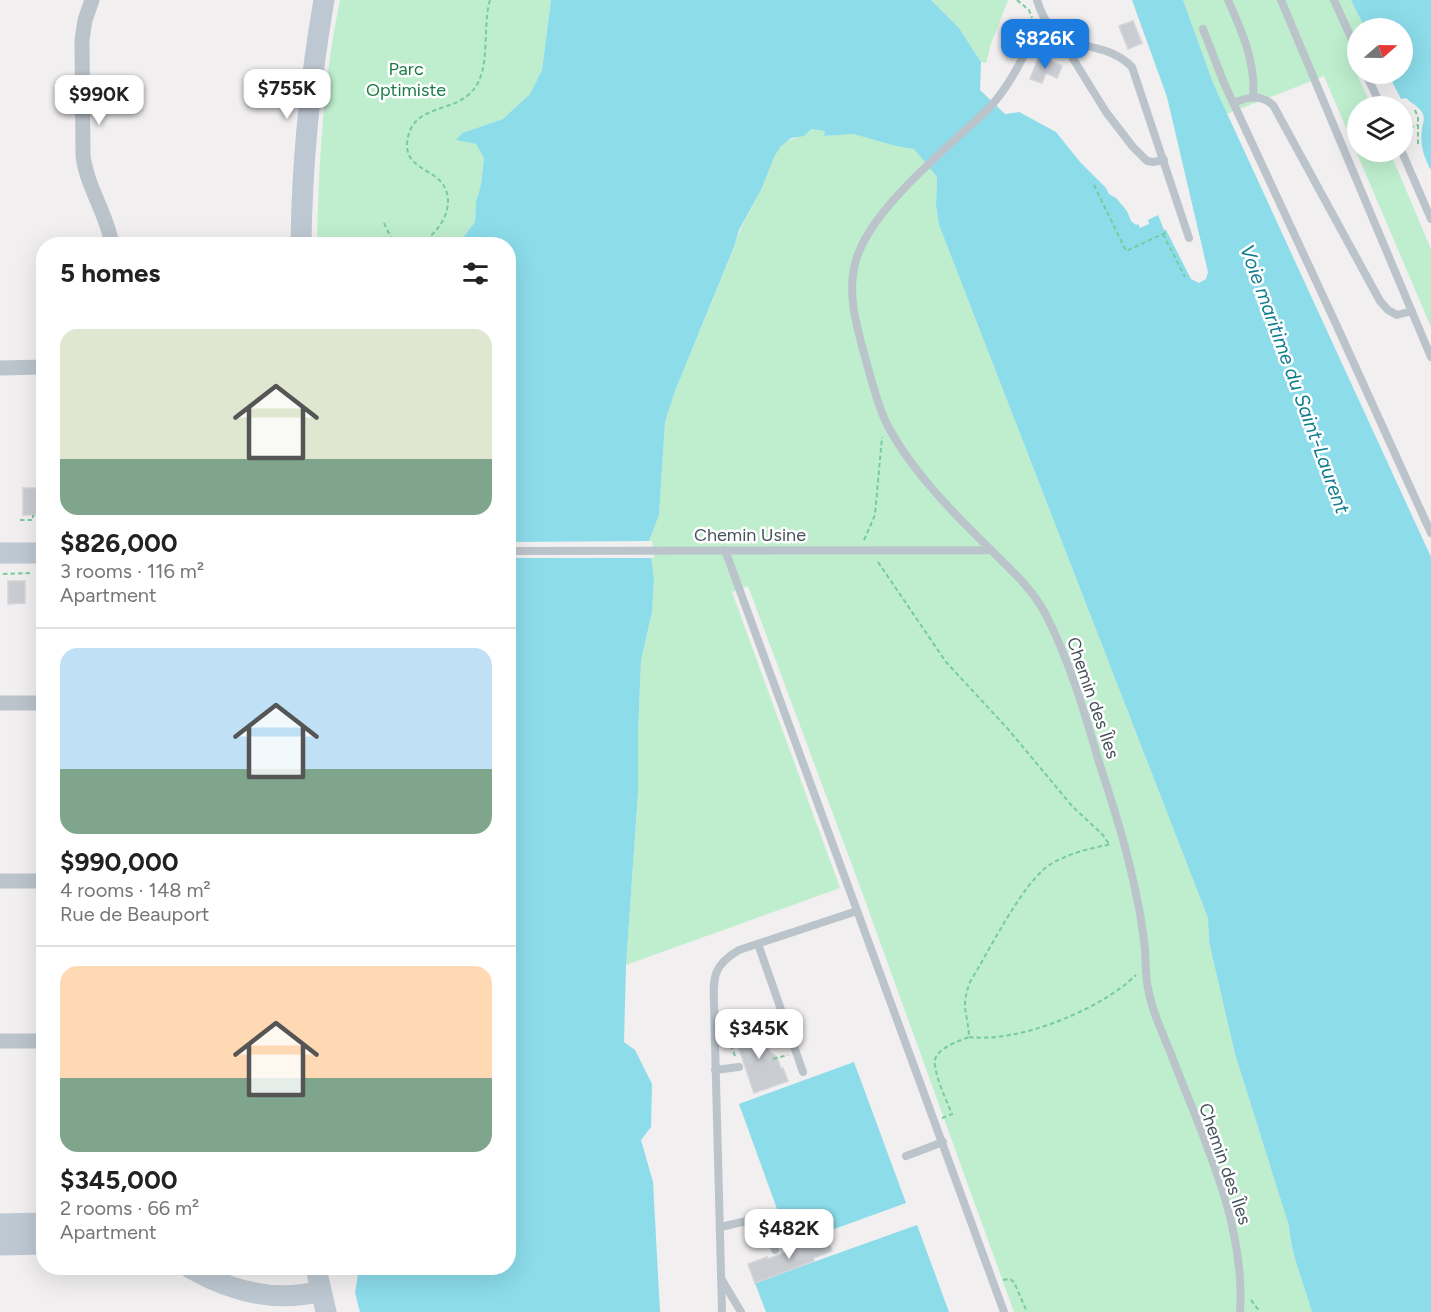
<!DOCTYPE html>
<html lang="en">
<head>
<meta charset="utf-8">
<style>
	:root { --surface:#fff; --page:#f2f2f2; --text:#222; --muted:#767676; --line:#e0e0e0; --accent:#1c7bde }
	body { margin:0; font-family:Figtree,sans-serif; background:var(--page); color:var(--text); height:100vh; display:flex; flex-direction:column; font-size:22px; white-space:nowrap }
	* { box-sizing:border-box; margin:0 }
	p { font-size:20px; color:var(--muted) }
	.icon { flex:none; width:33px; height:33px; fill:none; stroke:currentColor; stroke-width:2; stroke-linecap:round; stroke-linejoin:round }
	.map { position:relative; flex:1; overflow:hidden }
	.panel { position:absolute; left:36px; top:237px; width:480px; height:1038px; display:flex; flex-direction:column; background:var(--surface); border-radius:24px; box-shadow:0 6px 24px #0002 }
	.panel>* { flex:none }
	.needle { width:39px; rotate:70deg }
	.fabs { position:absolute; left:1347px; top:18px; display:grid; gap:12px }
	.fabs a { display:grid; place-items:center; width:66px; height:66px; border-radius:50%; background:var(--surface); box-shadow:0 6px 24px #0002; font-size:30px }
	.price { position:absolute; translate:-50% -51px; padding:0 14px; border-radius:12px; background:#fff; color:#222; font-size:20px; line-height:39px; filter:drop-shadow(0 2px 3px #0008) }
	.price::after { content:''; position:absolute; left:50%; top:36px; width:18px; height:14px; margin-left:-9px; background:inherit; clip-path:polygon(0 0,100% 0,50% 100%) }
	.price.on { background:var(--accent); color:#fff }
	ul { padding:0; list-style:none }
	li { display:grid; align-content:center; gap:12px; height:318px; padding:0 24px }
	li+li { border-top:2px solid var(--line) }
	li span { display:grid; place-items:center; height:186px; border-radius:18px; color:#555 }
	li>.icon { margin-inline-start:auto }
	span .icon { width:108px; height:108px; fill:#fffc; stroke-width:1 }
	li b { font-size:26px }
	h2 { display:flex; justify-content:space-between; align-items:center; height:72px; padding:0 24px; font-size:26px }
	.map>svg:first-child { display:block }
	.green { fill:#beeece }
	.water { fill:#8cdcea }
	.pier { fill:#f1efef }
	.building { fill:#c9ccd1; stroke:#d3d5da; stroke-width:1.5 }
	.lines { fill:none; stroke-linecap:round; stroke-linejoin:round }
	.path { stroke:#77cb9d; stroke-width:2; stroke-dasharray:4.5 3; stroke-linecap:butt }
	.lane { stroke:#bbc4cb; stroke-width:8 }
	.street { stroke:#bbc4cb; stroke-width:15 }
	.secondary { stroke:#bdc8d2; stroke-width:21 }
	.labels { text-anchor:middle; dominant-baseline:central; stroke-width:5; stroke-linejoin:round; paint-order:stroke }
	.park-label { font-size:18px; fill:#197c45; stroke:#fff }
	.street-label { font-size:18px; fill:#47535c; stroke:#fff }
	.water-label { font-size:20px; font-style:italic; fill:#0f7d90; stroke:#fff }
</style>
</head>
<body>
<div class="map">
<svg width="1431" height="1312" viewBox="0 0 1431 1312">
	<rect width="100%" height="100%" fill="#f1efef"/>
	<!-- green -->
	<path class="green" d="M340,0H551L542,70L530,94L503,119L462,133L457,140L476,144L484,158L481,185L476,202L475,222L458,244H317C319,162 323,81 340,0Z
		M931,0H1008L991,44L986,63L981,62L959,28Z
		M1183,0H1431V17L1402,28H1358L1357,63L1353,65L1371,106H1358V152H1390L1431,249V327L1324,76L1227,114L1213,83Z
		M810,129L825,131V136L853,134L896,146L914,149L937,177L936,205L939,225L1208,918L1209,942L1235,1054L1289,1226C1291,1255 1304,1284 1312,1312H1014L858,881L748,586L732,592L840,888L626,965L638,793V734L641,660L652,612L654,578L649,541L659,515L665,422L675,391L734,248C740,224 753,209 762,187C767,174 771,159 779,148C789,136 801,140 810,129Z"/>
	<!-- water -->
	<path class="water" d="M551,0H931L959,28L981,62L980,90L1005,114L1019,112L1056,132L1080,162L1106,188L1109,194L1116,198L1127,211L1131,221L1136,225L1138,224L1140,228L1149,224L1148,220L1158,215L1164,230H1166L1191,279L1199,283L1206,279L1208,272L1167,97L1132,0H1183L1213,83L1431,557V1312H1312C1304,1284 1291,1255 1289,1226L1235,1054L1209,942L1208,918L939,225L936,205L937,177L914,149L896,146L853,134L824,136L825,131L811,129L804,136L791,138L780,147L774,157L761,190L739,230L734,247L675,391L665,422L659,515L649,541L654,578L652,612L641,660L638,734V793L626,965L624,1042L635,1050L652,1084L651,1127L641,1140L653,1182L660,1312H360L355,1293L359,1268H508V244H458L475,222L476,202L481,185L484,158L476,144L456,140L462,133L503,119L530,94L542,70Z
		M1351,0H1431V170C1423,156 1420,144 1422,128C1423,123 1425,119 1423,114C1420,107 1411,103 1406,98L1401,99L1388,74H1402V28H1365Z
		M854,1062L906,1203L790,1245L739,1104Z
		M917,1225L949,1312H766L755,1283Z"/>
	<!-- pier -->
	<path class="pier" d="M652,541L654,558H509V542Z"/>
	<!-- building -->
	<path class="building" d="M1133,21L1142,43L1128,49L1119,26Z
		M1039,56L1062,66L1057,78L1046,73L1042,83L1030,79Z
		M23,488H42V515H23Z
		M8,581H25V603L8,604Z
		M761,1024L770,1052L777,1057L781,1069L783,1068L788,1081L754,1093L734,1034Z
		M827,1237L832,1251L813,1258L814,1261L755,1283L748,1264L767,1257L768,1259Z"/>
	<g class="lines">
		<!-- path -->
		<path class="path" d="M1017,0L1029,10L1032,18
			M1415,110L1418,118V144
			M1404,142L1408,139L1413,126L1418,125
			M1094,185L1126,251L1167,232
			M384,223L394,244
			M1163,234L1185,277
			M419,244C439,234 458,205 442,183C431,169 406,167 407,144C410,102 454,115 474,89C491,68 482,27 490,0
			M20,520H33V515
			M864,540L875,515L882,437
			M878,562L946,662L1008,729L1072,806L1103,835L1109,844
			M3,574L31,573
			M42,580H44
			M969,1037C1019,1043 1100,1010 1136,975
			M735,1056L726,1033L774,1016
			M773,1059L788,1055
			M942,1118L952,1114C947,1102 933,1072 935,1060C937,1048 959,1041 969,1037C968,1012 960,1009 970,982C988,953 1023,881 1051,864C1069,853 1092,848 1112,844
			M1003,1280L1010,1279L1014,1282L1027,1312
			M1251,1300L1260,1312"/>
		<!-- lane -->
		<path class="lane" d="M1037,0C1055,61 1100,34 1132,67L1189,238
			M1228,0C1242,31 1256,63 1253,97
			M1281,0L1431,357
			M1334,0L1358,53
			M1045,19L1039,25C1026,51 1014,78 996,100C987,112 975,121 964,131C929,164 866,217 855,264C847,296 857,327 865,357C871,378 876,400 885,420C907,466 953,513 990,549C1011,570 1032,588 1046,615C1069,660 1084,710 1098,759C1113,805 1128,851 1137,899C1141,915 1143,932 1145,949C1146,964 1145,978 1149,993C1153,1014 1163,1034 1171,1054C1202,1136 1246,1223 1240,1312
			M1203,29L1224,83L1336,324L1431,533
			M1059,36L1106,112L1133,147L1147,161L1153,162L1164,160
			M1366,74L1381,106
			M1233,103C1248,97 1260,94 1273,105L1380,301L1388,310L1397,315L1412,311
			M1402,152L1431,219
			M725,550L1004,1312
			M508,551L991,550
			M758,944L803,1072
			M715,1070L739,1067
			M906,1156L943,1142
			M721,1227L763,1217L775,1250
			M722,1280L741,1312
			M722,1312L714,1004C713,977 713,965 739,950L857,911"/>
		<!-- street -->
		<path class="street" d="M92,0L85,20L82,40L83,156C87,187 106,212 112,244
			M0,368L44,367
			M0,703H44
			M0,881H44
			M0,1041H44"/>
		<!-- secondary -->
		<path class="secondary" d="M301,244C302,162 310,81 324,0
			M0,553H44
			M0,1224L44,1223
			M0,1245L44,1244
			M190,1268C230,1291 275,1303 321,1291
			M316,1268L326,1312"/>
	</g>
	<g class="labels">
		<!-- park labels -->
		<g class="park-label">
			<text x="406" y="69">Parc<tspan x="406" dy="21">Optimiste</tspan></text>
		</g>
		<!-- street labels -->
		<g class="street-label">
			<text x="750" y="535">Chemin Usine</text>
			<text transform="translate(1093 698) rotate(71)">Chemin des Îles</text>
			<text transform="translate(1225 1164) rotate(71)">Chemin des Îles</text>
		</g>
		<!-- water labels -->
		<g class="water-label">
			<text transform="translate(1295 379) rotate(70)">Voie maritime du Saint-Laurent</text>
		</g>
	</g>
</svg>
<div class="fabs">
<a><svg class="needle" viewBox="-14 -14 28 28"><path d="M0-13l5 13h-10z" fill="#e53935"/><path d="M0 13l5-13h-10z" fill="#767676"/></svg></a>
<a><svg class="icon" aria-label="layers" viewBox="0 0 24 24"><path d="M12 4l9 5-9 5-9-5zM3 14l9 5 9-5"/></svg></a>
</div>
<b class="price on" style="left:1045px;top:70px">$826K</b>
<b class="price" style="left:287px;top:120px">$755K</b>
<b class="price" style="left:99px;top:126px">$990K</b>
<b class="price" style="left:759px;top:1060px">$345K</b>
<b class="price" style="left:789px;top:1260px">$482K</b>
<section class="panel">
<h2>5 homes<svg class="icon" aria-label="filters" viewBox="0 0 24 24"><path d="M4 7h16M4 17h16"/><circle cx="9" cy="7" r="2"/><circle cx="15" cy="17" r="2"/></svg></h2>
<ul>
<li><span style="background:linear-gradient(#dfe7d0 70%,#7fa58c 0)"><svg class="icon" aria-label="home" viewBox="0 0 24 24"><path d="M3 11l9-7 9 7M6 9v11h12V9"/></svg></span><div><b>$826,000</b><p>3 rooms · 116 m²</p><p>Apartment</p></div></li>
<li><span style="background:linear-gradient(#bfe0f5 65%,#7fa58c 0)"><svg class="icon" aria-label="home" viewBox="0 0 24 24"><path d="M3 11l9-7 9 7M6 9v11h12V9"/></svg></span><div><b>$990,000</b><p>4 rooms · 148 m²</p><p>Rue de Beauport</p></div></li>
<li><span style="background:linear-gradient(#ffd9b3 60%,#7fa58c 0)"><svg class="icon" aria-label="home" viewBox="0 0 24 24"><path d="M3 11l9-7 9 7M6 9v11h12V9"/></svg></span><div><b>$345,000</b><p>2 rooms · 66 m²</p><p>Apartment</p></div></li>
</ul>
</section>
</div>
</body>
</html>
